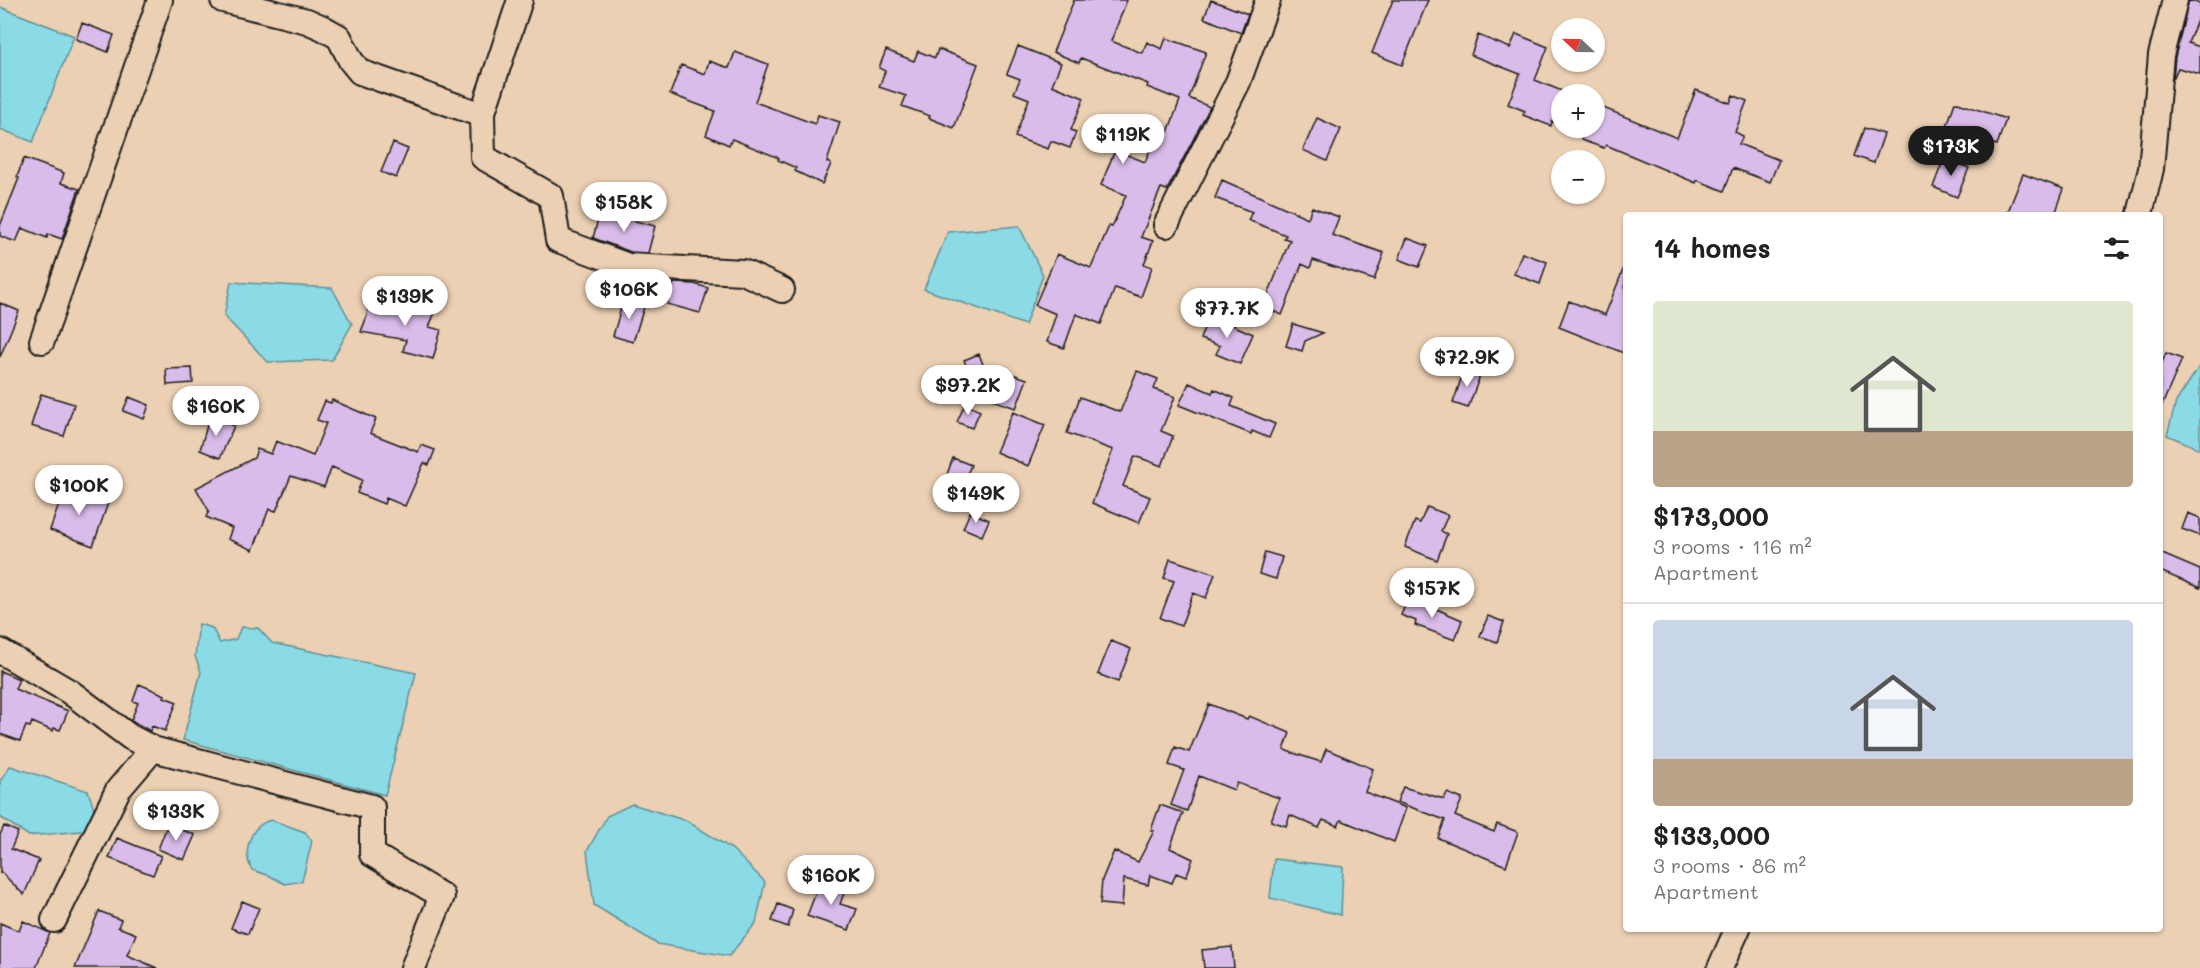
<!DOCTYPE html>
<html lang="en">
<head>
<meta charset="utf-8">
<style>
	:root { --surface:#fff; --page:#f2f2f2; --text:#202124; --muted:#757577; --line:#e0e0e0; --accent:#1c1c1c }
	body { margin:0; font-family:Mali,sans-serif; background:var(--page); color:var(--text); height:100vh; display:flex; flex-direction:column; font-size:22px; white-space:nowrap }
	* { box-sizing:border-box; margin:0 }
	p { font-size:20px; color:var(--muted) }
	.icon { flex:none; width:33px; height:33px; fill:none; stroke:currentColor; stroke-width:2; stroke-linecap:round; stroke-linejoin:round }
	.map { position:relative; flex:1; overflow:hidden }
	.drawer { position:absolute; left:1623px; top:212px; width:540px; height:720px; display:flex; flex-direction:column; background:var(--surface); border-radius:6px; box-shadow:0 2px 4px #0004 }
	.drawer>* { flex:none }
	.needle { width:39px; rotate:292deg }
	.tools { position:absolute; left:1551px; top:18px; display:grid; gap:12px }
	.tools a { display:grid; place-items:center; width:54px; height:54px; border-radius:50%; background:var(--surface); box-shadow:0 2px 4px #0004; font-size:30px }
	.price { position:absolute; translate:-50% -51px; padding:0 14px; border-radius:21px; background:#fff; color:#222; font-size:20px; line-height:39px; filter:drop-shadow(0 2px 3px #0008) }
	.price::after { content:''; position:absolute; left:50%; top:36px; width:18px; height:14px; margin-left:-9px; background:inherit; clip-path:polygon(0 0,100% 0,50% 100%) }
	.price.selected { background:var(--accent); color:#fff }
	ul { padding:0; list-style:none }
	li { display:grid; align-content:center; gap:12px; height:318px; padding:0 30px }
	li+li { border-top:2px solid var(--line) }
	li span { display:grid; place-items:center; height:186px; border-radius:6px; color:#555 }
	li>.icon { margin-inline-start:auto }
	span .icon { width:108px; height:108px; fill:#fffc; stroke-width:1 }
	li b { font-size:26px }
	h2 { display:flex; justify-content:space-between; align-items:center; height:72px; padding:0 30px; font-size:26px }
	.map>svg:first-child { display:block }
	.water { fill:#8bdbe7; stroke:#5f8f96; stroke-width:1.5 }
	.building { fill:#dabcea; stroke:#1c1c1c; stroke-width:1.5 }
	.lines { fill:none; stroke-linecap:round; stroke-linejoin:round }
	.street-casing { stroke:#1c1c1c; stroke-width:28 }
	.street { stroke:#ecd0b3; stroke-width:24 }
</style>
</head>
<body>
<div class="map">
<svg width="2200" height="968" viewBox="0 0 2200 968">
	<rect width="100%" height="100%" fill="#ecd0b3"/>
	<filter id="ink" filterUnits="userSpaceOnUse"><feTurbulence type="fractalNoise" baseFrequency=".0167" numOctaves="2"/><feDisplacementMap in="SourceGraphic" scale="12" xChannelSelector="R" yChannelSelector="G"/><feConvolveMatrix kernelMatrix="1 2 1 2 8 2 1 2 1" color-interpolation-filters="sRGB"/></filter>
	<g filter="url(#ink)">
		<!-- water -->
		<path class="water" d="M0,7L74,36L33,142L0,129Z
			M1019,226L1043,275L1025,325L924,289L948,232Z
			M231,282L332,288L352,324L332,360L268,362L224,316Z
			M2200,365V449L2167,435L2176,402Z
			M199,624L212,628L220,643L236,639L241,627L258,628L272,643L416,673L385,795L183,740L201,672L195,656Z
			M10,766L88,791L101,829L29,836L0,817V781Z
			M632,804L687,821L732,849L765,882L756,923L729,956L657,944L594,905L587,851L607,816Z
			M271,820L305,832L312,841L302,881L285,884L270,876L252,870C242,852 249,826 271,820Z
			M1274,859L1343,867L1341,915L1270,898Z"/>
		<!-- building -->
		<path class="building" d="M1074,0H1127L1111,41L1142,53L1147,42L1162,49L1166,38L1206,52L1189,98L1210,107L1167,190L1161,188L1141,237L1153,241L1144,264L1152,267L1141,297L1115,288L1101,324L1076,314L1064,348L1047,342L1056,314L1035,305L1057,254L1091,268L1109,226L1112,227L1126,195L1101,185L1115,150L1145,162L1159,129L1168,132L1180,100L1147,87L1148,84L1081,58L1079,63L1053,52Z
			M1211,0L1248,14L1241,33L1204,18Z
			M1393,0H1428L1402,65L1372,53Z
			M2189,0L2200,4V13L2188,43L2200,47V74L2178,68L2173,79L2175,57Z
			M82,23L114,35L108,52L76,39Z
			M1516,34L1548,47L1535,80L1562,91V125L1552,121L1551,126L1523,115L1525,111L1508,104L1520,74L1471,55L1478,35L1510,48Z
			M1018,46L1061,63L1052,85L1084,98L1071,130L1076,132L1070,148L1051,141L1048,149L1015,137L1029,99L1014,93L1020,79L1007,74Z
			M938,49L978,64L954,128L929,118L930,116L902,106L906,96L879,87L885,71L879,68L886,50L914,61L918,51L935,58Z
			M735,52L768,64L755,102L815,124L818,115L840,122L827,162L831,164L822,184L795,171L796,168L778,160L779,158L732,139L729,145L706,135L715,111L670,94L681,65L705,74L709,61L729,68Z
			M1696,90L1730,103L1733,95L1747,101L1735,132L1743,136L1739,144L1779,160L1770,182L1733,168L1724,191L1697,180L1696,183L1606,145L1604,148L1581,140L1583,135L1566,128H1594V104L1677,138Z
			M1955,102L2006,119L1997,145L1946,129Z
			M1317,118L1341,129L1327,161L1303,150Z
			M1864,128L1884,134L1874,163L1854,156Z
			M393,143L408,149L396,178L381,172Z
			M24,158L64,173L61,183L79,189L62,239L48,234L47,238L22,228L16,242L0,236V226L19,178L17,177Z
			M1944,158L1969,168L1957,197L1933,187Z
			M2023,174L2064,189L2055,214H2007Z
			M1222,180L1308,218L1312,207L1339,217L1332,235L1384,253L1374,280L1313,260L1310,268L1302,264L1282,315L1263,307L1290,240L1284,238L1286,235L1248,220L1252,212L1215,198Z
			M600,212L655,226L648,253L631,252L593,238Z
			M1407,238L1428,246L1419,267L1399,259Z
			M1522,253L1547,262L1540,284L1514,274Z
			M1625,265L1626,354L1559,327L1569,301L1605,315Z
			M674,283L694,284L708,288L700,313L667,304Z
			M624,298L645,304L633,342L613,336Z
			M0,303L19,311L0,357Z
			M421,303L436,310L429,327L441,330L433,359L403,351L406,340L361,332L367,316L368,306H420Z
			M1209,315L1253,334L1240,364L1216,354L1220,346L1200,339Z
			M1293,324L1323,333L1305,341L1302,351L1286,346Z
			M2166,353L2182,359L2160,410V367Z
			M979,354L997,401L977,393L964,360Z
			M1465,367L1481,373L1468,408L1453,403Z
			M192,368L193,383L167,385L166,369Z
			M1137,371L1158,379L1154,389L1175,397L1161,431L1173,436L1162,466L1135,456L1123,486L1150,497L1139,523L1092,503L1113,450L1067,433L1080,397L1120,412Z
			M1009,373L1027,379L1016,408L998,402Z
			M1189,383L1212,393L1214,389L1234,398L1231,406L1275,424L1269,438L1252,431L1251,434L1179,405Z
			M41,394L74,404L64,436L31,426Z
			M129,397L149,405L144,419L123,411Z
			M332,400L376,419L370,433L418,452L421,445L435,450L429,465L424,463L405,506L386,498L384,504L357,493L362,480L332,467L324,487L291,476L276,511L269,509L253,550L228,539L232,528L206,517L209,511L196,488L254,458L257,449L271,454L276,441L313,456L326,423L317,420L325,401L331,403Z
			M965,404L980,411L972,428L957,422Z
			M1013,412L1045,425L1028,466L996,452Z
			M210,415L234,426L220,458L200,450Z
			M953,458L971,465L959,494L942,488Z
			M65,487L108,503L93,546L50,530Z
			M1427,507L1448,515L1441,531L1447,534L1437,560L1405,547L1415,521L1420,523Z
			M970,512L989,520L982,536L963,528Z
			M2188,513L2200,518V536L2182,529Z
			M1265,552L1282,557L1276,579L1259,574Z
			M2160,553L2200,570V588L2160,571Z
			M1170,559L1215,574L1206,598L1193,593L1181,626L1160,618L1174,581L1164,578Z
			M1409,597L1462,620L1455,640L1415,625L1416,621L1401,615Z
			M1488,616L1504,622L1497,642L1480,636Z
			M1111,641L1131,649L1118,682L1098,674Z
			M0,671L19,679L15,689L68,711L60,730L54,728L53,731L32,722L30,727L26,726L20,741L0,734Z
			M139,684L165,695L164,697L177,702L165,731L152,726L150,731L131,720L138,703L133,701Z
			M1209,704L1247,719L1249,716L1290,733L1284,750L1321,762L1326,749L1373,769L1365,792L1406,808L1394,842L1341,820L1338,826L1323,820L1319,828L1290,815L1286,826L1271,821L1279,798L1237,783L1234,790L1199,776L1187,811L1171,805L1184,770L1169,765L1175,747L1189,752Z
			M1403,787L1444,799L1447,793L1462,799L1455,816L1494,832L1497,824L1518,832L1506,866L1438,838L1445,820L1397,802Z
			M1160,805L1183,813L1170,848L1193,859L1186,877L1176,873L1172,883L1150,875L1148,885L1124,879L1122,906L1100,904L1102,880L1114,851L1138,862L1154,831L1151,830Z
			M168,824L195,835L184,860L158,849Z
			M4,826L18,832L11,849L39,860L24,895L1,872L0,874V835Z
			M117,838L161,856L153,875L109,858Z
			M821,879L846,888L840,904L857,909L849,930L807,916Z
			M242,901L259,908L248,934L231,928Z
			M778,904L793,910L788,927L772,921Z
			M99,911L121,920L118,927L136,934L127,955L157,968H75Z
			M23,921L50,933L36,968H0V923L19,931Z
			M1232,947L1234,968H1204L1202,950Z"/>
		<g class="lines">
			<defs>
				<path id="street" d="M223,0L307,21L323,28L339,37L351,61L360,72L482,115L483,157L551,196L558,240L628,266L743,272L782,290
					M482,115L520,0
					M2140,214L2151,169L2161,55L2175,0
					M1166,225L1238,82L1268,0
					M42,341L160,0
					M0,651L70,692L130,737L153,749L372,807V854L442,896L413,968
					M54,920L118,790L153,749
					M1720,968L1738,928"/>
			</defs>
			<!-- street casing -->
			<use href="#street" class="street-casing"/>
			<!-- street -->
			<use href="#street" class="street"/>
		</g>
	</g>
</svg>
<div class="tools">
<a><svg class="needle" viewBox="-14 -14 28 28"><path d="M0-13l5 13h-10z" fill="#e53935"/><path d="M0 13l5-13h-10z" fill="#757577"/></svg></a>
<a>+</a>
<a>−</a>
</div>
<b class="price" style="left:1123px;top:165px">$119K</b>
<b class="price selected" style="left:1951px;top:177px">$173K</b>
<b class="price" style="left:624px;top:233px">$158K</b>
<b class="price" style="left:629px;top:320px">$106K</b>
<b class="price" style="left:405px;top:327px">$139K</b>
<b class="price" style="left:1227px;top:339px">$77.7K</b>
<b class="price" style="left:1467px;top:388px">$72.9K</b>
<b class="price" style="left:968px;top:416px">$97.2K</b>
<b class="price" style="left:216px;top:437px">$160K</b>
<b class="price" style="left:79px;top:516px">$100K</b>
<b class="price" style="left:976px;top:524px">$149K</b>
<b class="price" style="left:1432px;top:619px">$157K</b>
<b class="price" style="left:176px;top:842px">$133K</b>
<b class="price" style="left:831px;top:906px">$160K</b>
<section class="drawer">
<h2>14 homes<svg class="icon" aria-label="filters" viewBox="0 0 24 24"><path d="M4 7h16M4 17h16"/><circle cx="9" cy="7" r="2"/><circle cx="15" cy="17" r="2"/></svg></h2>
<ul>
<li><span style="background:linear-gradient(#dfe7d0 70%,#b9a48a 0)"><svg class="icon" aria-label="home" viewBox="0 0 24 24"><path d="M3 11l9-7 9 7M6 9v11h12V9"/></svg></span><div><b>$173,000</b><p>3 rooms · 116 m²</p><p>Apartment</p></div></li>
<li><span style="background:linear-gradient(#c9d6e8 75%,#b9a48a 0)"><svg class="icon" aria-label="home" viewBox="0 0 24 24"><path d="M3 11l9-7 9 7M6 9v11h12V9"/></svg></span><div><b>$133,000</b><p>3 rooms · 86 m²</p><p>Apartment</p></div></li>
</ul>
</section>
</div>
</body>
</html>
